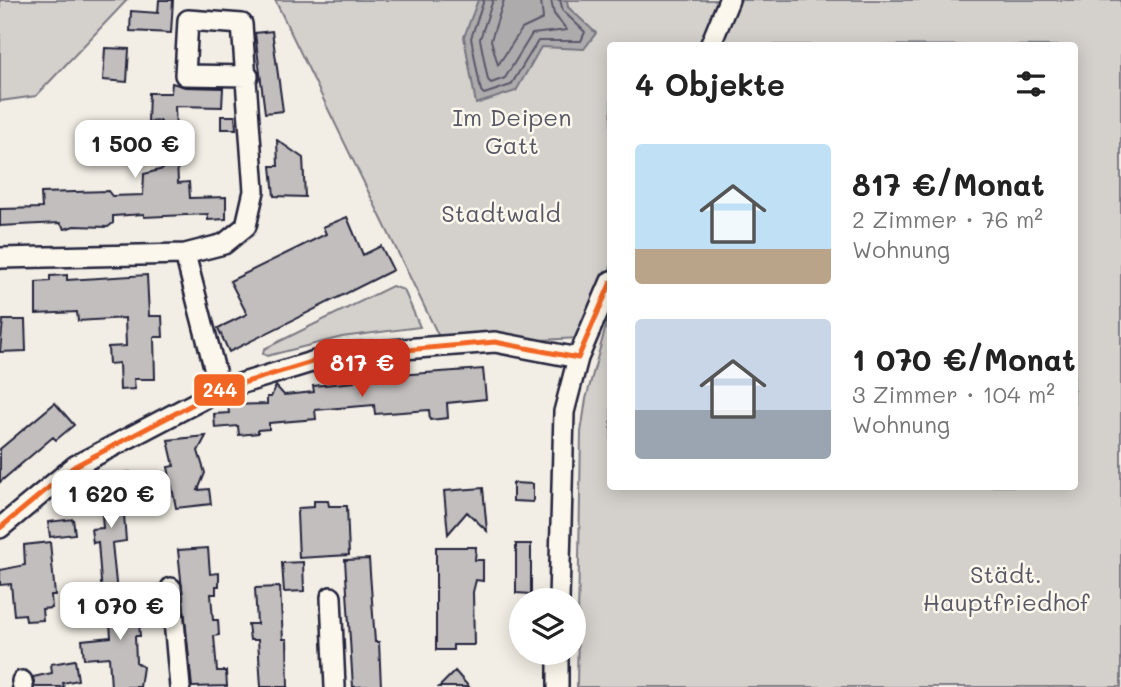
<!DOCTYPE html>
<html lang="de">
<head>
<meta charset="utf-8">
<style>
	:root { --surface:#fff; --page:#f2f2f2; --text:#222; --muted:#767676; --accent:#c8321e }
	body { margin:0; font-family:Mali,sans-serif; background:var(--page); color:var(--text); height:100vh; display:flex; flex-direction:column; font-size:26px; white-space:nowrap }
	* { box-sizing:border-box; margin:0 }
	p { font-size:23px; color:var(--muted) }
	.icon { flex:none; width:38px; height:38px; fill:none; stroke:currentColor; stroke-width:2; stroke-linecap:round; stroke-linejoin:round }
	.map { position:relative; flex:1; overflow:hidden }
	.panel { position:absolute; left:607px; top:42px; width:471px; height:448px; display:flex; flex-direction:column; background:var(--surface); border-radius:7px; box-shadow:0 4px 18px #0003 }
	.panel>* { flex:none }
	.controls { position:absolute; left:509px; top:588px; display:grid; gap:14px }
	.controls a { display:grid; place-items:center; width:77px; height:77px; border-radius:50%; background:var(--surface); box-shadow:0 4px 18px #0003; font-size:35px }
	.price { position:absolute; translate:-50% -60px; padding:0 16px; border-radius:14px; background:#fff; color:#222; font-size:23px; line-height:46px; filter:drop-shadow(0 2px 4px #0008) }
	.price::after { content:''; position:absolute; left:50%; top:42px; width:21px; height:16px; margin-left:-10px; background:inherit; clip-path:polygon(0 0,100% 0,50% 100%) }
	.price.selected { background:var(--accent); color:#fff }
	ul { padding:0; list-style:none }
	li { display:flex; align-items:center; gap:21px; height:175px; padding:0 28px }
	li span { display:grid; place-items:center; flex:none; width:196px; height:140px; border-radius:7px; color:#555 }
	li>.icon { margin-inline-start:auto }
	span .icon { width:84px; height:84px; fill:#fffc; stroke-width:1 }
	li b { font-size:30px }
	h2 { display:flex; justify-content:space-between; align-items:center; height:84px; padding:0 28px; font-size:30px }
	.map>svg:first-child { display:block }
	.green { fill:#d4d1cc; stroke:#7b7a84; stroke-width:2 }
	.water { fill:#aeabad; stroke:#76747f; stroke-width:2 }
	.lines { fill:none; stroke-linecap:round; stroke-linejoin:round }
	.shore { stroke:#5a5969; stroke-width:2 }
	.building { fill:#c2bebe; stroke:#22223b; stroke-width:2 }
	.street-casing { stroke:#22223b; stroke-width:24 }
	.street { stroke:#fbf7ec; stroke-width:19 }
	.bus-1-casing { stroke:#fbf7ec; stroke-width:10 }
	.bus-1 { stroke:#f26522; stroke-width:5 }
	.labels { text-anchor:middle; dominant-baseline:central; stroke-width:5; stroke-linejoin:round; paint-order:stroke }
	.park-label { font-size:24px; fill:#575766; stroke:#fbf7ec }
	.line-badge { stroke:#fbf7ec; stroke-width:2.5 }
	.badge-label { font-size:19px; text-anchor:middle; font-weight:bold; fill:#fff }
</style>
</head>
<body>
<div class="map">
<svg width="1121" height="687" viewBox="0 0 1121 687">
	<rect width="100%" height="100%" fill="#f2eee5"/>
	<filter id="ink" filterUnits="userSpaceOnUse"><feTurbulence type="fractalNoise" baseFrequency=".0143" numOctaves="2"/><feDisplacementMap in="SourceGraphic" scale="14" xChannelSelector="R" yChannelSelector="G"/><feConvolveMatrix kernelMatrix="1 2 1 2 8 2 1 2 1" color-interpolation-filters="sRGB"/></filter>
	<g filter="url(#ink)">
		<!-- green -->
		<path class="green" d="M0,0H127L36,96L0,101Z
			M275,0H722L703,45L611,46V267L580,338L443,345Z
			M734,0H1121V687H577L581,432L586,399L611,308V486H1074V46L715,45Z
			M392,286L404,290L420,327L342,337L267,356L263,354L264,349Z"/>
		<!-- water -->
		<path class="water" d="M478,0H567L568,7L596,33L584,49L541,47L516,91L476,104L464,37Z"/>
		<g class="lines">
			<!-- shore -->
			<path class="shore" d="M484,0L471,38L481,91L484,94L511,85L538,41H581L585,32L563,11L560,0
				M493,0L480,39L488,80L491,83L505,78L532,34L567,30L554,14L551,0
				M504,0L491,40L498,65L522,29L543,19L541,0"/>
		</g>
		<!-- building -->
		<path class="building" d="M159,0H173L171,33L130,31L131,11L158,13Z
			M272,31L283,111L265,113L255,33Z
			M105,48L129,49L127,82L103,80Z
			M172,83L185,87L223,88L222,107L175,106L178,183L189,182L190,198L226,197V219L208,220V214L144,217V214L113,216V223L108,227L74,226L65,229L60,223L0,226V209L42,208L41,193L108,191L112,196L143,195L144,174L163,169L161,121L148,122L149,93H171Z
			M221,116H235L236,129H221Z
			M277,140L303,158L305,197L274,196L271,166H278Z
			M347,217L363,255L381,246L393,270L229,352L218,328L247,314L230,281L326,234L323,227Z
			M67,275V280L147,275L149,316H162L163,337H154L155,379H134L135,389L120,390L119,363L109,364L108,347L126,346L125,318L78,321L77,312L36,314V282L50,281V276Z
			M3,320H25L26,351L0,352Z
			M483,369L486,399L447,403L448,418L430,420L429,410L375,414L374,405L315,410L316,419L269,423V429L258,430V433L239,435L238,426L215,428L214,414L229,413L228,405L267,404V397H271L276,386L284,395L314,392L313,386L354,382V378Z
			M55,403L74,425L56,440L53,437L0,482V449Z
			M206,436L198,451L205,473L198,490L209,489L211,504L176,508L168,467L174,466L168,440Z
			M130,472L132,488L122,489L126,541L112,543L117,593L102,595L98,542L93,543L91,529L103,528L100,491L116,489L114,474Z
			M513,483L533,484V502L513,501Z
			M483,488L487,531L467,512L448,534L444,491Z
			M314,501H328L329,506H347L349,555L299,558L297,513L299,508L314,507Z
			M73,519L75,534L50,537L48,522Z
			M50,542L55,595H51L52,608L42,609L43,620L26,621L25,614L14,615L11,584L0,585V570L25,565L24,545Z
			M516,544H531V594L516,593Z
			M436,547H476L475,560H483V581L476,580L473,592L474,645H453V650H436Z
			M208,548L210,574L219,573V586H216V594H211L213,620H218L219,635L214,636L217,671H226L227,686L192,687L178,550Z
			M369,559L375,642H379L381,686L353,687L345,560Z
			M303,562L304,591L284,592L282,563Z
			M280,587L283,639H287L288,687H261L258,640H250L248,624H257L255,588Z
			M135,593L136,600L141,605L138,609L140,636H135L136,662L143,667L140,687H111L109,657L84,659L82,640L111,637L108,595Z
			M75,660L78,680L63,683L64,687H35L33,677L52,673L51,664Z
			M455,671L469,687H439Z"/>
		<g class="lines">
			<defs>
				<path id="street" d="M710,46L729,0
					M185,254L220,390
					M0,258L185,254L224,244L246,226L254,191L242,24L188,20L185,75L248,76
					M0,528L75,466L220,390L328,357L351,353L495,342L578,358
					M171,588L180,687
					M331,597L335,687
					M559,600L564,412L578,358L611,281
					M22,681L23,687
					M558,687V653"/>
			</defs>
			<!-- street casing -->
			<use href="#street" class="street-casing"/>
			<!-- street -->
			<use href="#street" class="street"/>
			<defs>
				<path id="bus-1" d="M578,358L611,282
					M0,528L75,466L220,390L328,357L495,342L578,358"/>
			</defs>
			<!-- bus-1 casing -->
			<use href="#bus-1" class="bus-1-casing"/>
			<!-- bus-1 -->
			<use href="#bus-1" class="bus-1"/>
		</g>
	</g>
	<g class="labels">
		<!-- park labels -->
		<g class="park-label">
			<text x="512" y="116">Im Deipen<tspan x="512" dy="28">Gatt</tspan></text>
			<text x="501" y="212">Stadtwald</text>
			<text x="1006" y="573">Städt.<tspan x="1006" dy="28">Hauptfriedhof</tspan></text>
		</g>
	</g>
	<rect class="line-badge" x="193" y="373" width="53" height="34" rx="7" fill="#f26522"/>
	<g class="badge-label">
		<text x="220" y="397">244</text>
	</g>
</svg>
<div class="controls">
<a><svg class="icon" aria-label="layers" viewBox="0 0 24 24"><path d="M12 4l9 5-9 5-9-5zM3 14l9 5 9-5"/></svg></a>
</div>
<b class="price" style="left:135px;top:180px">1 500 €</b>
<b class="price selected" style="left:362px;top:399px">817 €</b>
<b class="price" style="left:111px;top:530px">1 620 €</b>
<b class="price" style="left:120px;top:642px">1 070 €</b>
<section class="panel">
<h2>4 Objekte<svg class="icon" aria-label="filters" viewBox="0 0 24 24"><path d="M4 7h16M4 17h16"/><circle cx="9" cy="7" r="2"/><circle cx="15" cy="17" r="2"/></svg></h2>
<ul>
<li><span style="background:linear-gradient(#bfe0f5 75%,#b9a48a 0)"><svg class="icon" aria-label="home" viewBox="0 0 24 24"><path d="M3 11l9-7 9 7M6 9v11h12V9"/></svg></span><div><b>817 €/Monat</b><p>2 Zimmer · 76 m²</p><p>Wohnung</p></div></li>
<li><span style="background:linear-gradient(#c9d6e8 65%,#9aa5b1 0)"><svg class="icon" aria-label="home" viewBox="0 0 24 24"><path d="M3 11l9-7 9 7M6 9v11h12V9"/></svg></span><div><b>1 070 €/Monat</b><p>3 Zimmer · 104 m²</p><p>Wohnung</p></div></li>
</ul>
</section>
</div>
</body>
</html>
